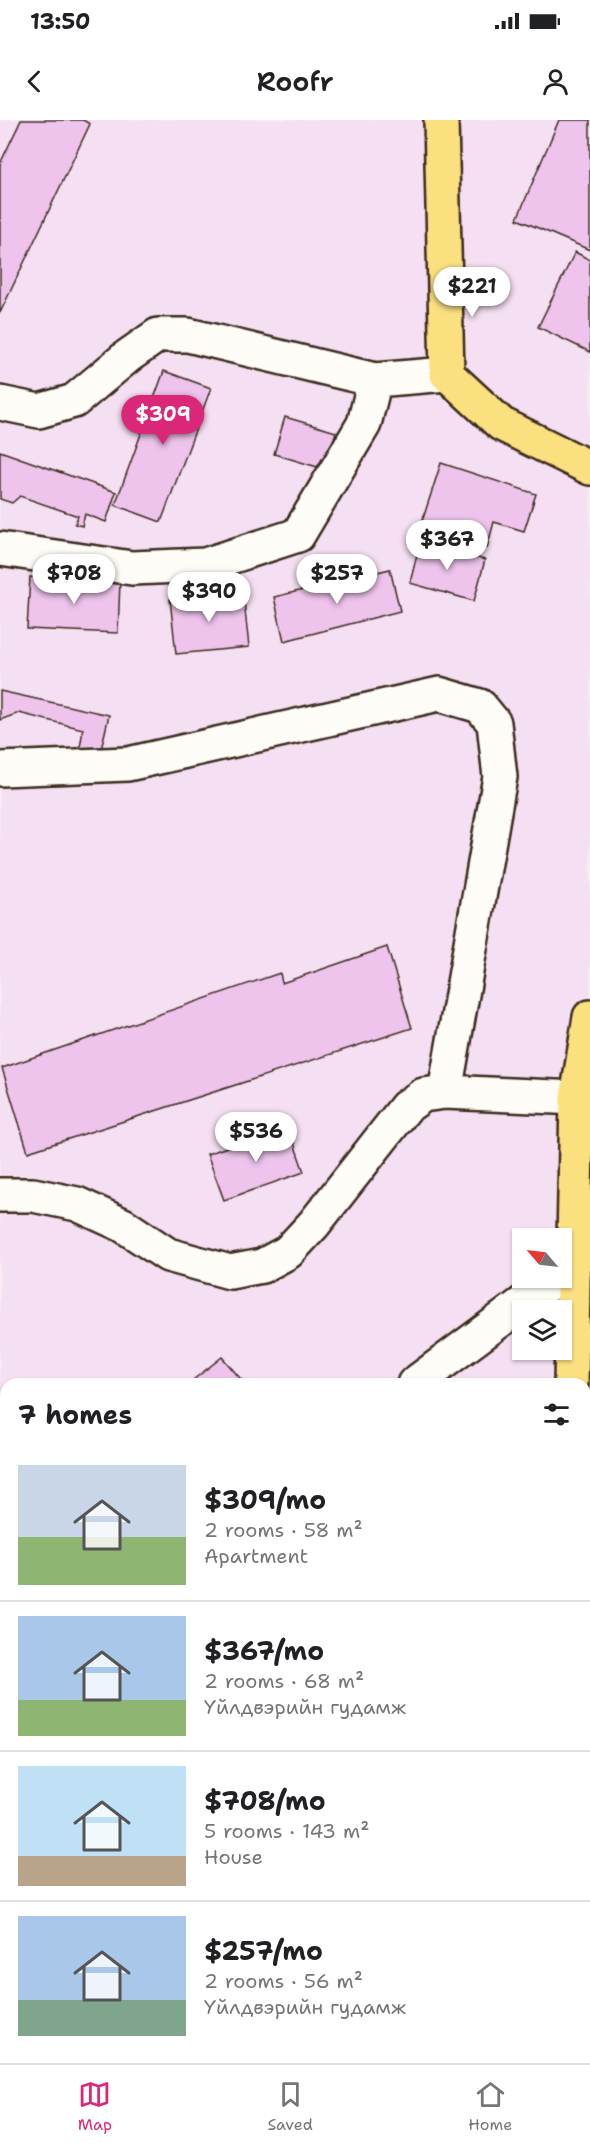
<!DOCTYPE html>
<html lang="en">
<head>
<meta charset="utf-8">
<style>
	:root { --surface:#fff; --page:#f2f2f2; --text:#202124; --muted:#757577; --line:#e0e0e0; --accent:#db2777 }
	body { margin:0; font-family:"Shantell Sans",sans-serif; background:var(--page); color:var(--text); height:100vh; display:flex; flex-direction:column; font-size:22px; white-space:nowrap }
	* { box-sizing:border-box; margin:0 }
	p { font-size:20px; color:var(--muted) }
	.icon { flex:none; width:33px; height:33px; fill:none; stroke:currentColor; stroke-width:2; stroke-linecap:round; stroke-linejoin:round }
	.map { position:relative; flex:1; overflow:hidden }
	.panel { position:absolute; left:0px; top:1258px; width:591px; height:686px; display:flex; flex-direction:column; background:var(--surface); border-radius:18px 18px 0 0; box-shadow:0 2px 4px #0004 }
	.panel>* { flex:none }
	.needle { width:39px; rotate:298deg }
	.fabs { position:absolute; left:512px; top:1108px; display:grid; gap:12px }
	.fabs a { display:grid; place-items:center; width:60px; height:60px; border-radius:0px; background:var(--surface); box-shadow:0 2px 4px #0004; font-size:30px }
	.price { position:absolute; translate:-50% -51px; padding:0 14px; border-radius:21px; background:#fff; color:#222; font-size:20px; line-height:39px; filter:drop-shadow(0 2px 3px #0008) }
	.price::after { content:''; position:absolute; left:50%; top:36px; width:18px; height:14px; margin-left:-9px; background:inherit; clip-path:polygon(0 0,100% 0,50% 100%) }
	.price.active { background:var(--accent); color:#fff }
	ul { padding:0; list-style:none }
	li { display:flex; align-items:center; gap:18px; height:150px; padding:0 18px }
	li+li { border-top:2px solid var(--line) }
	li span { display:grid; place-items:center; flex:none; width:168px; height:120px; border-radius:0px; color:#555 }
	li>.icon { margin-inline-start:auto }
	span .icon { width:72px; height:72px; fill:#fffc; stroke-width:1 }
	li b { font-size:26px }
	h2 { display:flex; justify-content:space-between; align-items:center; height:72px; padding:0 18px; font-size:26px }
	.status { display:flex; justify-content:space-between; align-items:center; height:42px; padding:0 30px; background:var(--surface); direction:ltr }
	.status svg { height:16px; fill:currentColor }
	header { display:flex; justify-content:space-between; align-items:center; height:78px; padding:0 18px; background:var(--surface); font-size:27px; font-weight:600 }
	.tabs { display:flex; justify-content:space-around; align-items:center; height:84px; border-top:2px solid var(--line); background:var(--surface); font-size:16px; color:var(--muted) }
	.tabs a { display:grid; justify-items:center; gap:3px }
	.tabs .active { color:var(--accent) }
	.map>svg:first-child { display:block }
	.built { fill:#f5dff2; fill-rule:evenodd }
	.building { fill:#eec4ec; stroke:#3b2a1e; stroke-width:1.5 }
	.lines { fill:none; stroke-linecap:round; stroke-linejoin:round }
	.minor-casing { stroke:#3b2a1e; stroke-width:38 }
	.major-casing { stroke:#3b2a1e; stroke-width:38 }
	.minor { stroke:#fdfcf7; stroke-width:33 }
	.major { stroke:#fbe080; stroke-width:33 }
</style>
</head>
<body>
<div class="status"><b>13:50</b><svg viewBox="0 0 49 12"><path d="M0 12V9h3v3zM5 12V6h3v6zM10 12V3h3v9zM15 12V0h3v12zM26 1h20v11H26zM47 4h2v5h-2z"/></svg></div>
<header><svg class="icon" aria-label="back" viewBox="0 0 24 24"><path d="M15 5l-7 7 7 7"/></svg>Roofr<svg class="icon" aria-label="person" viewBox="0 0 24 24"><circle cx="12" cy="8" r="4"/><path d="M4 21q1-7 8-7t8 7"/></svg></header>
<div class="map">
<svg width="590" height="1943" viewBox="0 0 590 1943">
	<rect width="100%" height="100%" fill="#f8ebf4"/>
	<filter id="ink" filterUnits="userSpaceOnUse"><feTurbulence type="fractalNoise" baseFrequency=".0167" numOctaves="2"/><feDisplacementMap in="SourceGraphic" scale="12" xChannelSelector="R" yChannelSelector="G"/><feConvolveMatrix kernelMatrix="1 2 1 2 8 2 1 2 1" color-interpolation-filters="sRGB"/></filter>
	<g filter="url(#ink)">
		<!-- built -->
		<path class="built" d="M0,0H590V1943H0ZM522,1119H561V1158H522ZM522,1191H561V1230H522ZM6,1264H585V1938H6Z"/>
		<!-- building -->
		<path class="building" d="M21,0H83L90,4L0,193V44Z
			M559,0H590V130L517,99Z
			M575,132L590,140V232L538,207Z
			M164,251L211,268L161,402L115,385Z
			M285,297L336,312L324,349L274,334Z
			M0,331L116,372L106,402L85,394L82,406L75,404L78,396L20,376L12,383L0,379Z
			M441,343L536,374L524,411L494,402L487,428L418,414Z
			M420,422L485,440L474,481L410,463Z
			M390,449L400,491L284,521L274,477Z
			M30,457L120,461L118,513L27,509Z
			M243,472L249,527L176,534L170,479Z
			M0,571L109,595L100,634L80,628L83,609L19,593L0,600Z
			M387,827L412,908L28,1032L2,948L280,853L282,863Z
			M288,1006L304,1052L224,1080L207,1034Z
			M222,1237L245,1264H188Z
			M6,1425V1471L0,1464V1430Z
			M437,1938H502L501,1943H436Z"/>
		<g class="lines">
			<defs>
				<path id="minor" d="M0,283L39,291L74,281L128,236L158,215H188L375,260L447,254
					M0,429L132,448L205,445L298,415L364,304L375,260
					M0,649L128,644L439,574L480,586L494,603L500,657L445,972
					M0,1075H33L77,1084L123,1105L168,1135L230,1152L262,1146L288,1132L314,1104L406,987L423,975L445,972L577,978
					M414,1264L557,1158
					M0,1541L6,1539
					M131,1943L136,1938
					M374,1943L377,1938"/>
				<path id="major" d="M441,0L447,254L501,304L590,348
					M571,1264L577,978L590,897
					M553,1943V1938"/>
			</defs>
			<!-- minor casing -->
			<use href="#minor" class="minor-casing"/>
			<!-- major casing -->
			<use href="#major" class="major-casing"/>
			<!-- minor -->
			<use href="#minor" class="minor"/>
			<!-- major -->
			<use href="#major" class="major"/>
		</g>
	</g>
</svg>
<div class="fabs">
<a><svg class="needle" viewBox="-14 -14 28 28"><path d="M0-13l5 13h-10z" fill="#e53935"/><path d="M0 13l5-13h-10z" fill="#757577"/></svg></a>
<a><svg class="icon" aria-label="layers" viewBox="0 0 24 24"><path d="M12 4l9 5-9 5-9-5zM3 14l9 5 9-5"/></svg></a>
</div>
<b class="price" style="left:472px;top:198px">$221</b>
<b class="price active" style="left:163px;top:326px">$309</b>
<b class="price" style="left:447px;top:451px">$367</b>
<b class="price" style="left:74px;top:485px">$708</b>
<b class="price" style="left:337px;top:485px">$257</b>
<b class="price" style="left:209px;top:503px">$390</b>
<b class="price" style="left:256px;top:1043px">$536</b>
<section class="panel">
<h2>7 homes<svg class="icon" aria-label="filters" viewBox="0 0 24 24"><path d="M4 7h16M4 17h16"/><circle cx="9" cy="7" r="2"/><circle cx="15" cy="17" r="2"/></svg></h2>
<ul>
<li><span style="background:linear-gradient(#c9d6e8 60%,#8fb573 0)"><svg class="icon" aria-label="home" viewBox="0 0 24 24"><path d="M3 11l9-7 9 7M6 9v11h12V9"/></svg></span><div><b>$309/mo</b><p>2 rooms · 58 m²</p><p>Apartment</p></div></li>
<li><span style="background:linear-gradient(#a9c7e8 70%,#8fb573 0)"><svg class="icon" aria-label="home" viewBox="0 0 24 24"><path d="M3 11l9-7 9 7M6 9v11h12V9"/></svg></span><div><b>$367/mo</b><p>2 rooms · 68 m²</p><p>Yйлдвэрийн гудамж</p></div></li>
<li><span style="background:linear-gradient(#bfe0f5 75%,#b9a48a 0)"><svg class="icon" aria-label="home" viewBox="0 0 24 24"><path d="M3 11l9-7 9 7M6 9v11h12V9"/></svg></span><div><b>$708/mo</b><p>5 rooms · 143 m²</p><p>House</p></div></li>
<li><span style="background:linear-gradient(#a9c7e8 70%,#7fa58c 0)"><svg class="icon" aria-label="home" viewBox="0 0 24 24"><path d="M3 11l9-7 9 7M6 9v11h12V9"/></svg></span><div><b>$257/mo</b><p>2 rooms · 56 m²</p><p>Yйлдвэрийн гудамж</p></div></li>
</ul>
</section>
</div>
<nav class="tabs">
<a class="active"><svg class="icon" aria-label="map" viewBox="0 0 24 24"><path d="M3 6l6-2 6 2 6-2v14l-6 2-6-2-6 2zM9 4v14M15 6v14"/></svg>Map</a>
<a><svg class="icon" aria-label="saved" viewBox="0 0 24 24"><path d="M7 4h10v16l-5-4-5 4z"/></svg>Saved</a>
<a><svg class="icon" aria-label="home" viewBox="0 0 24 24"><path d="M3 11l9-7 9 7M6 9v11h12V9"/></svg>Home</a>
</nav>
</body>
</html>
